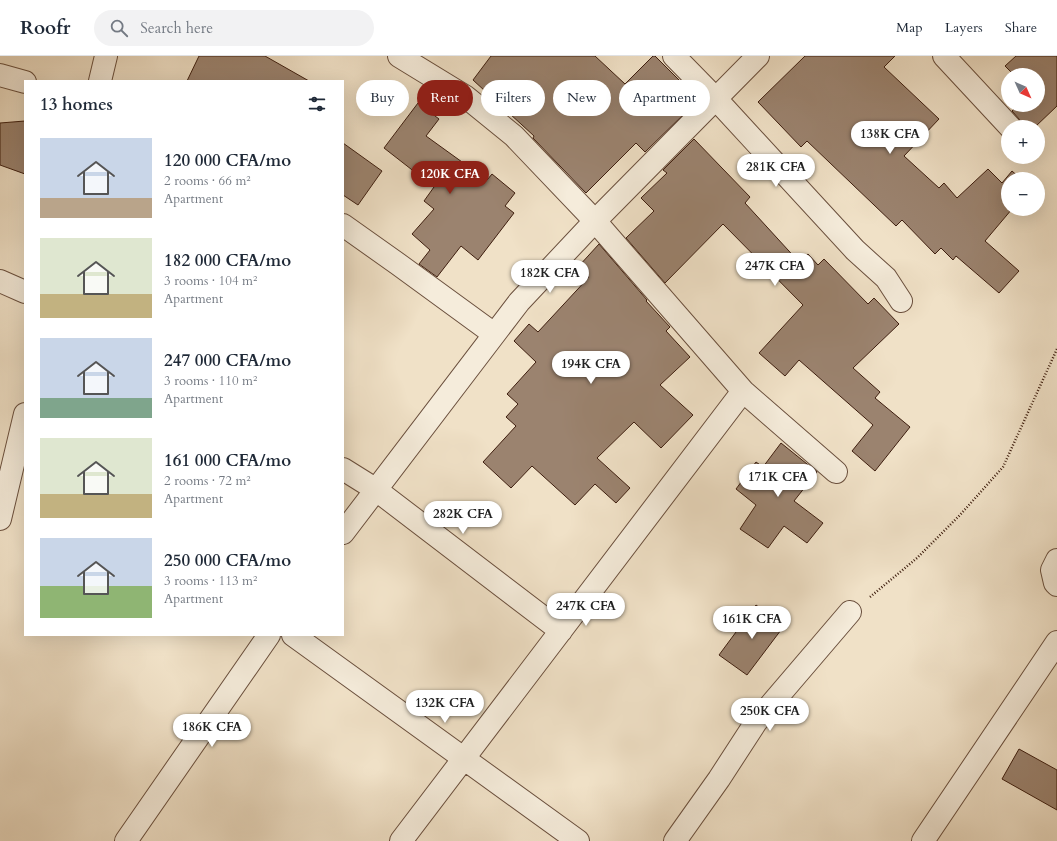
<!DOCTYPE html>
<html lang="en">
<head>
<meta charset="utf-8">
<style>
	:root { --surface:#fff; --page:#f2f2f3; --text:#1f2937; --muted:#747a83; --line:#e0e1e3; --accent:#8f2418 }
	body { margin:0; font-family:Cardo,serif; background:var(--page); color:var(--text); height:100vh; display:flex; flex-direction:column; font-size:15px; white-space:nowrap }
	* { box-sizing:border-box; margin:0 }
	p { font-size:13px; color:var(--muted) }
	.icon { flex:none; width:22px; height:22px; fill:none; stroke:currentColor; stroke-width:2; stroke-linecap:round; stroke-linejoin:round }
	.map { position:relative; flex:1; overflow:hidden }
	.side { position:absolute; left:24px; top:24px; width:320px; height:556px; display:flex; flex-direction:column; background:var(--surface); border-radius:0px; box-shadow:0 4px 16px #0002 }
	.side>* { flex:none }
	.guide { position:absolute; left:356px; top:24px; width:380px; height:36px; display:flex; gap:8px }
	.needle { width:26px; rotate:135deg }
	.tools { position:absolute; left:1001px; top:12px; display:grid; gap:8px }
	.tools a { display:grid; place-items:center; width:44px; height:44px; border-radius:50%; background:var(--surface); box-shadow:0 4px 16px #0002; font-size:20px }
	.price { position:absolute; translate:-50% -34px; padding:0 9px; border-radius:14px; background:#fff; color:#222; font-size:13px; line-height:26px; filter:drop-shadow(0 1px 2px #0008) }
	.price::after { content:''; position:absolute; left:50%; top:24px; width:12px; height:9px; margin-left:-6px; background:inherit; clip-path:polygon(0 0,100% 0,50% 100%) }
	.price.active { background:var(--accent); color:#fff }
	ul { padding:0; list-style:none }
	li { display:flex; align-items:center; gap:12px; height:100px; padding:0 16px }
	li span { display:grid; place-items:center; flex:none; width:112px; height:80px; border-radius:0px; color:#555 }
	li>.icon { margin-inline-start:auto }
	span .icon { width:48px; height:48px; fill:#fffc; stroke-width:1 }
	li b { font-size:17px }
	h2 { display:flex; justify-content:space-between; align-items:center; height:48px; padding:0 16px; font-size:17px }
	.tag { padding:0 14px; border-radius:18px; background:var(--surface); box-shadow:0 4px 16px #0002; font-size:14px; line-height:36px }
	.tag.active { background:var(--accent); color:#fff }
	header { display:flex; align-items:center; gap:24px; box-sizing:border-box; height:56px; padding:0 20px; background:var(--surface); border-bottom:1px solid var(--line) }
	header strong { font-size:19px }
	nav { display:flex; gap:22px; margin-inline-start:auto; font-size:14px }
	.search { width:280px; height:36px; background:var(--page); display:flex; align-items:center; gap:10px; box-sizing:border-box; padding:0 14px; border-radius:22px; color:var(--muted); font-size:15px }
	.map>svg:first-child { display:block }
	.building { fill:#9b836f; stroke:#3e1e0f }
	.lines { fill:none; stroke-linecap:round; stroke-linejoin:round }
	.minor-casing { stroke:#6a4f3d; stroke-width:24 }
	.path { stroke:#3e1e0f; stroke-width:2.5; stroke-dasharray:1 2; stroke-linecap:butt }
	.minor { stroke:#f5ecdb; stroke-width:22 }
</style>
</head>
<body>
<header>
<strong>Roofr</strong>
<div class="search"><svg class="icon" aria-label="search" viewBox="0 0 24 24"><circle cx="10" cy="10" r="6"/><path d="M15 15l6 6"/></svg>Search here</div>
<nav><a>Map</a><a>Layers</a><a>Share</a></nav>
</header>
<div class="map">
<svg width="1057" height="785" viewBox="0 0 1057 785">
	<rect width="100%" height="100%" fill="#f0e1c7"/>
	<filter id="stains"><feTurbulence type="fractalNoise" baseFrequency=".005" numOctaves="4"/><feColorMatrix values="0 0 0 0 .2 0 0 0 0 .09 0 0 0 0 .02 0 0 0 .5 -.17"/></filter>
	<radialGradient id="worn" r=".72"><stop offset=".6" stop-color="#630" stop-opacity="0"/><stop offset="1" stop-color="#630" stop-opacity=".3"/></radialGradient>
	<!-- building -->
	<path class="building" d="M199,0H265L309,25H187Z
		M491,0H595L625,28L653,0H655L690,35L676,50L684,58L645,96L636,87L586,137L533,82L534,80L473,24Z
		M805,0H895L884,11L939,63L904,100L939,132L944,127L957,142L988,113L1002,127L1012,115L1021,123H1008V153H1012L985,185L1019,215L999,237L956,200L953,204L941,192L935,198L902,164L896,170L807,85L801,91L758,46Z
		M1016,0H1057V50L1035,71H1022L1019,63L1012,55L1018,49H1038V19H1014L1005,10Z
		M418,47L439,63L426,80L487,124L492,118L515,137L505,150L514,157L478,204L461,190L437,221L419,208L430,194L412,178L434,153L424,145L434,131L384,92Z
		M25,65V118L0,109V67Z
		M694,83L750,141L745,147L799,206L808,198L818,209L824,203L868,248L874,242L899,268L853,312L880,336L875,342L910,371L875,415L852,395L873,369L799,304L785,320L759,297L803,249L723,168L665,227L626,182L654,155L641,142L667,117L663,114Z
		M343,87L382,115L358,149L343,139Z
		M599,188L647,244L646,245L670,271L666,275L690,301L660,329L693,359L661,392L634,366L597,402L630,432L616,447L595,428L575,449L532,410L511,432L483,406L516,370L506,361L518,348L507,338L536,306L514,285L529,268L538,276L589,221L578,211Z
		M781,387L817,416L794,445L823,467L807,487L784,470L768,492L740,473L756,449L736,433L756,406L763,411Z
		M756,549L784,570L747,619L719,599Z
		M1019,693L1057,714V754L1002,723Z"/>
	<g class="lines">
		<defs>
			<path id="minor" d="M399,0L466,41L514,80L595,165L743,335L836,416
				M674,0L716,43L855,194L886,222L901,245
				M944,0L1010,71
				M0,19L25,26
				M100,25L106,0
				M343,169L398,208L494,278
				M0,225L25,236
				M343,413L375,433L561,575
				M0,463L25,358
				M343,477L519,246L595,165L758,0
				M1057,504L1052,514L1055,527L1057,529
				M293,579L578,785
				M126,785L269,579
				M401,785L743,335
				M675,785L719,723L756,666L850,556
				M923,785L1057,586"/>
		</defs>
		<!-- minor casing -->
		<use href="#minor" class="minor-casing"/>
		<!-- path -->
		<path class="path" d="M870,541L917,502L960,459L1003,411L1057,293"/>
		<!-- minor -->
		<use href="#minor" class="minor"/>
	</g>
	<rect width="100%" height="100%" filter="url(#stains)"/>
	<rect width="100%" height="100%" fill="url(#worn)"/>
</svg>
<div class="tools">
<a><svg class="needle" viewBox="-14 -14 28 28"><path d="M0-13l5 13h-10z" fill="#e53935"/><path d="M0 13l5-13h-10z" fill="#747a83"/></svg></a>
<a>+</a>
<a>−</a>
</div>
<b class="price" style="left:890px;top:99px">138K CFA</b>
<b class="price" style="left:776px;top:132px">281K CFA</b>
<b class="price active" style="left:450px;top:139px">120K CFA</b>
<b class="price" style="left:775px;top:231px">247K CFA</b>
<b class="price" style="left:550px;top:238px">182K CFA</b>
<b class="price" style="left:591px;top:329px">194K CFA</b>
<b class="price" style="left:778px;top:442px">171K CFA</b>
<b class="price" style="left:463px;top:479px">282K CFA</b>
<b class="price" style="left:586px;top:571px">247K CFA</b>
<b class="price" style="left:752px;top:584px">161K CFA</b>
<b class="price" style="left:445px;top:668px">132K CFA</b>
<b class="price" style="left:770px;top:676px">250K CFA</b>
<b class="price" style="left:212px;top:692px">186K CFA</b>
<div class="guide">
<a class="tag">Buy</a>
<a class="tag active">Rent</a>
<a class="tag">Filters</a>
<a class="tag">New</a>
<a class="tag">Apartment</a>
</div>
<section class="side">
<h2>13 homes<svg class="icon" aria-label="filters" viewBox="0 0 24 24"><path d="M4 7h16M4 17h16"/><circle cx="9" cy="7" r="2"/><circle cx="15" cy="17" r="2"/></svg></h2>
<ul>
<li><span style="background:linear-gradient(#c9d6e8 75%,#b9a48a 0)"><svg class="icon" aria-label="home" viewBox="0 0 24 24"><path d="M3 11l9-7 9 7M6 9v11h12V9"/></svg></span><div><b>120 000 CFA/mo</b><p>2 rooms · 66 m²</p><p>Apartment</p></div></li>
<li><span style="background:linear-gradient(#dfe7d0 70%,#c2b280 0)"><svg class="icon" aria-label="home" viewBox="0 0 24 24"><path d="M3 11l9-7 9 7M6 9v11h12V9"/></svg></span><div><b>182 000 CFA/mo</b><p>3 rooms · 104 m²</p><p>Apartment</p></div></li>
<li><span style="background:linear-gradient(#c9d6e8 75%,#7fa58c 0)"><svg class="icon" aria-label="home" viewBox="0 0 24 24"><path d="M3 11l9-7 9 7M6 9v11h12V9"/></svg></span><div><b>247 000 CFA/mo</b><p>3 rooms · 110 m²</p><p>Apartment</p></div></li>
<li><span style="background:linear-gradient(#dfe7d0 70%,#c2b280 0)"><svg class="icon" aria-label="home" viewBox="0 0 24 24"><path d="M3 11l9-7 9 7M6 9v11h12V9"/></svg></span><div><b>161 000 CFA/mo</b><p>2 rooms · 72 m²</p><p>Apartment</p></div></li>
<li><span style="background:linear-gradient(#c9d6e8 60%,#8fb573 0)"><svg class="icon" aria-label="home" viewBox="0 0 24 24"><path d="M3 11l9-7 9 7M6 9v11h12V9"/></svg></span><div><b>250 000 CFA/mo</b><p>3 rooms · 113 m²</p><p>Apartment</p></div></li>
</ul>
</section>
</div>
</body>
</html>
